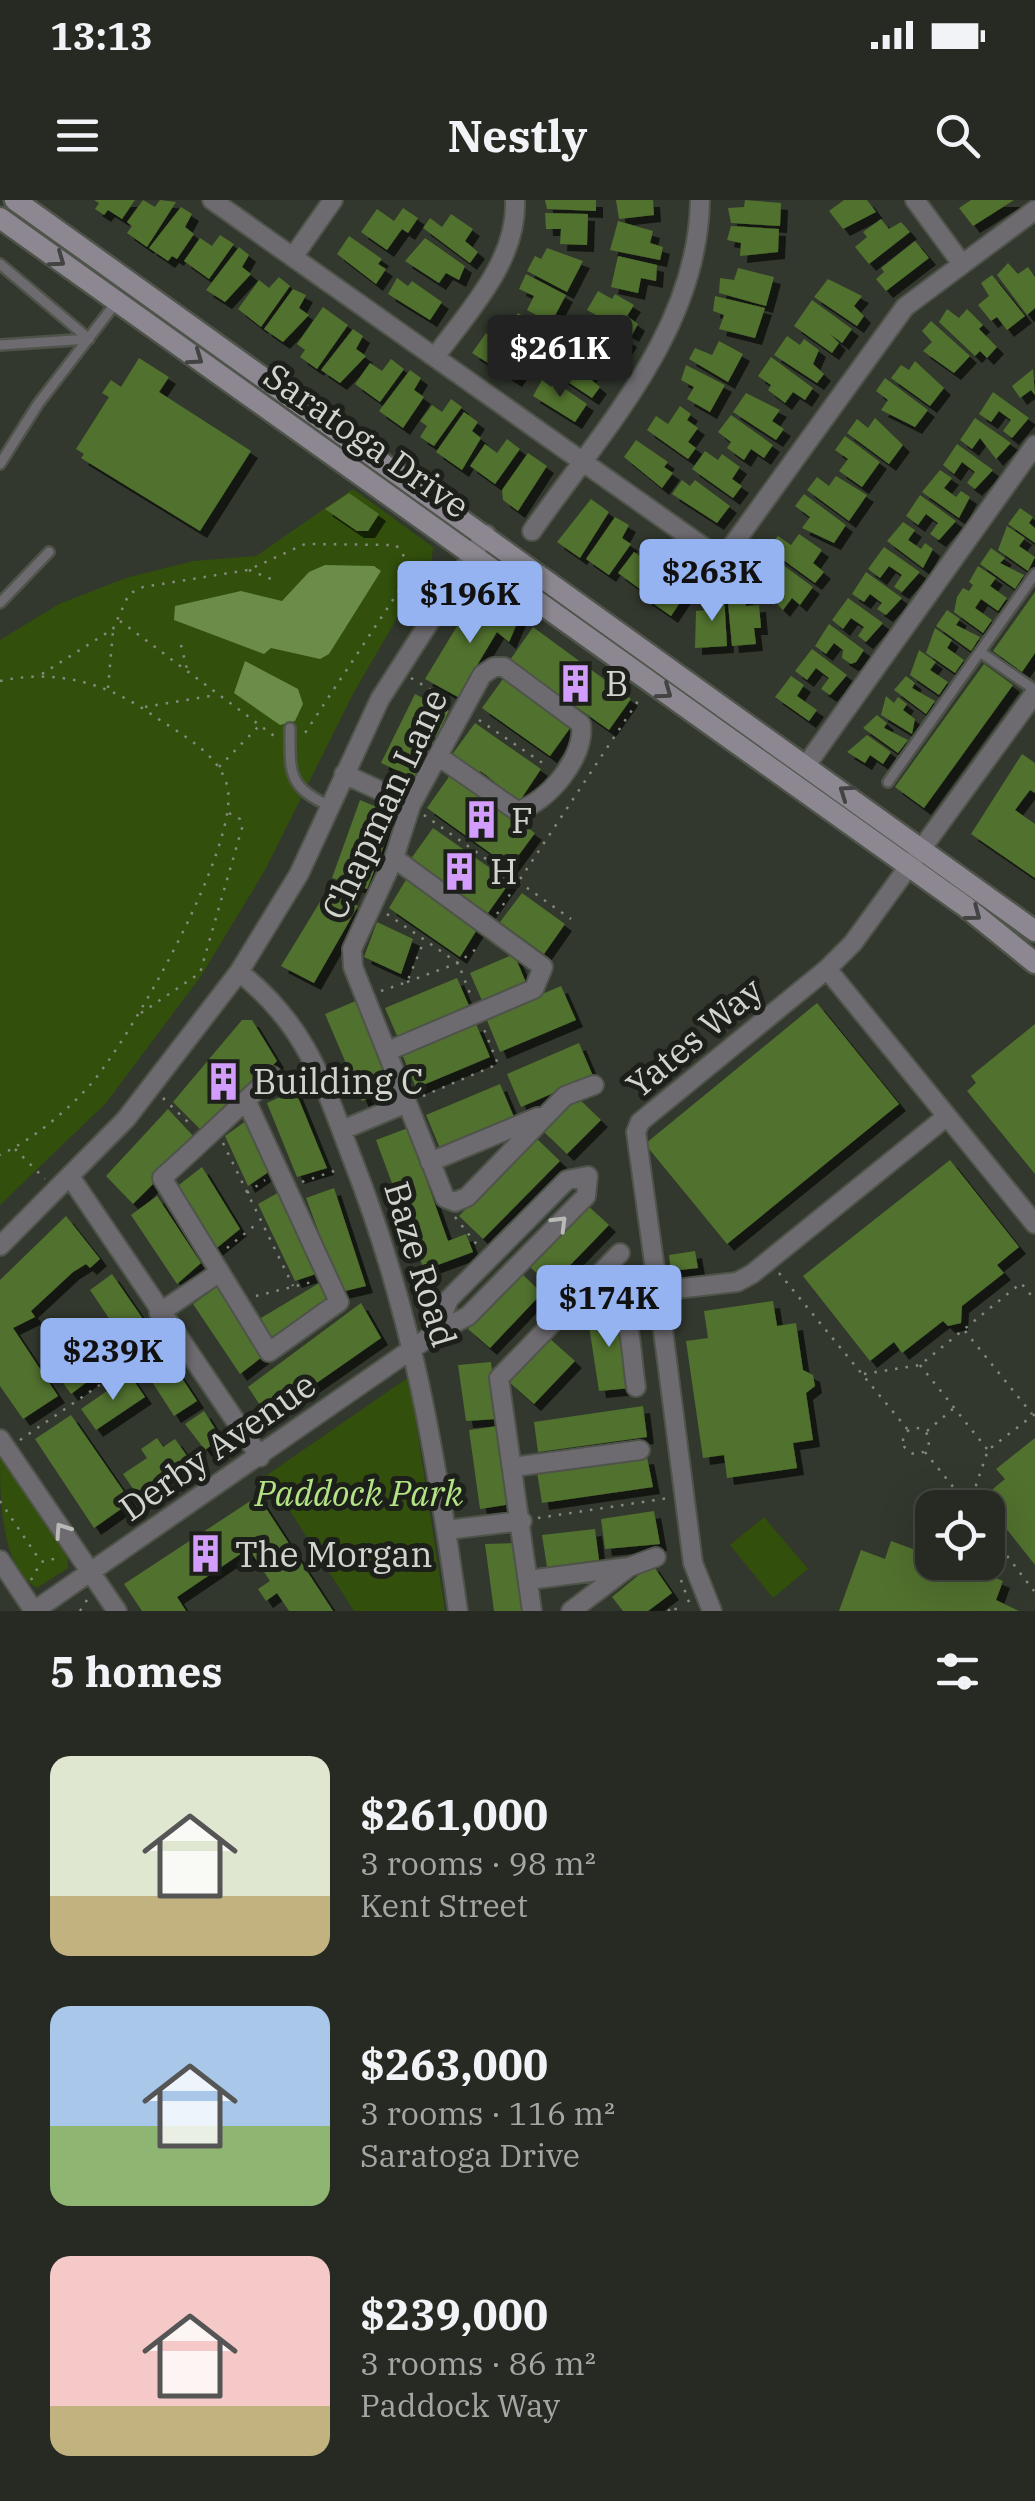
<!DOCTYPE html>
<html lang="en">
<head>
<meta charset="utf-8">
<style>
	:root { --surface:#262a22; --page:#2e322a; --text:#f1f3f6; --muted:#a4a7a5; --line:#424640; --accent:#95b2f1 }
	body { margin:0; font-family:"IBM Plex Serif",serif; background:var(--page); color:var(--text); height:100vh; display:flex; flex-direction:column; font-size:38px; white-space:nowrap }
	* { box-sizing:border-box; margin:0 }
	p { font-size:32px; color:var(--muted) }
	.icon { flex:none; width:55px; height:55px; fill:none; stroke:currentColor; stroke-width:2; stroke-linecap:round; stroke-linejoin:round }
	.map { position:relative; height:1411px; overflow:hidden }
	.sheet { display:flex; flex-direction:column; background:var(--surface); flex:1 }
	.sheet>* { flex:none }
	.controls { position:absolute; left:915px; top:1290px; display:grid; gap:20px }
	.controls a { display:grid; place-items:center; width:90px; height:90px; border-radius:20px; background:var(--surface); box-shadow:0 10px 40px #0002,0 0 0 2px var(--line); font-size:50px }
	.price { position:absolute; translate:-50% -85px; padding:0 22px; border-radius:10px; background:var(--accent); color:#111; font-size:32px; line-height:65px; filter:drop-shadow(0 2px 5px #0008) }
	.price::after { content:''; position:absolute; left:50%; top:60px; width:30px; height:22px; margin-left:-15px; background:inherit; clip-path:polygon(0 0,100% 0,50% 100%) }
	.price.on { background:#222; color:#fff }
	ul { padding:0; list-style:none }
	li { display:flex; align-items:center; gap:30px; height:250px; padding:0 50px }
	li span { display:grid; place-items:center; flex:none; width:280px; height:200px; border-radius:20px; color:#555 }
	li>.icon { margin-inline-start:auto }
	span .icon { width:120px; height:120px; fill:#fffc; stroke-width:1 }
	li b { font-size:42px }
	h2 { display:flex; justify-content:space-between; align-items:center; height:120px; padding:0 50px; font-size:42px }
	.status { display:flex; justify-content:space-between; align-items:center; height:70px; padding:0 50px; background:var(--surface); direction:ltr }
	.status svg { height:28px; fill:currentColor }
	header { display:flex; justify-content:space-between; align-items:center; height:130px; padding:0 50px; background:var(--surface); font-size:45px; font-weight:700 }
	.map>svg:first-child { display:block }
	.green { fill:#324f0c }
	.water { fill:#6c8d49 }
	.building { fill:#51712d; filter:url(#shadow) }
	.lines { fill:none; stroke-linecap:round; stroke-linejoin:round }
	.service-casing { stroke:#4f544a; stroke-width:14 }
	.minor-casing { stroke:#4f544a; stroke-width:22 }
	.secondary-casing { stroke:#4f544a; stroke-width:25 }
	.path { stroke:#858a81; stroke-width:2.5; stroke-dasharray:2.5 8; stroke-linecap:butt }
	.service { stroke:#6d6a70; stroke-width:9 }
	.minor { stroke:#6d6a70; stroke-width:18 }
	.secondary { stroke:#8c8790; stroke-width:20 }
	.oneway { stroke:#434343 }
	.oneway2 { stroke:#b8bab6 }
	.labels { text-anchor:middle; dominant-baseline:central; stroke-width:10; stroke-linejoin:round; paint-order:stroke }
	.street-label { font-size:35px; fill:#d1d5ce; stroke:#1c1f1a }
	.poi-label { font-size:35px; fill:#d1d5ce; stroke:#1c1f1a; text-anchor:start }
	.park-label { font-size:35px; font-style:italic; fill:#b3e384; stroke:#1c1f1a }
</style>
</head>
<body>
<div class="status"><b>13:13</b><svg viewBox="0 0 49 12"><path d="M0 12V9h3v3zM5 12V6h3v6zM10 12V3h3v9zM15 12V0h3v12zM26 1h20v11H26zM47 4h2v5h-2z"/></svg></div>
<header><svg class="icon" aria-label="menu" viewBox="0 0 24 24"><path d="M4 6h16M4 12h16M4 18h16"/></svg>Nestly<svg class="icon" aria-label="search" viewBox="0 0 24 24"><circle cx="10" cy="10" r="6"/><path d="M15 15l6 6"/></svg></header>
<div class="map">
<svg width="1035" height="1411" viewBox="0 0 1035 1411">
	<defs>
		<filter id="shadow"><feDropShadow dx="7" dy="7" stdDeviation="0" flood-color="#0009"/></filter>
	</defs>
	<rect width="100%" height="100%" fill="#32382d"/>
	<!-- green -->
	<path class="green" d="M353,289L433,347L432,358L354,492L265,670L201,776L106,903L0,1005V440L59,404L126,378L193,361L256,356Z
		M409,1177L445,1411H354L267,1275Z
		M0,1253L67,1351L68,1368L37,1388C0,1366 0,1299 0,1253Z
		M764,1317L808,1369L773,1398L730,1345Z"/>
	<!-- water -->
	<path class="water" d="M325,365L374,366L381,371L329,454L320,459L271,448L264,454L174,420L175,406L241,391L282,401L309,372Z
		M245,461L298,489L303,504L295,521L280,525L234,493Z"/>
	<!-- building -->
	<path class="building" d="M94,0H135L122,19L108,10L104,15L95,9L99,3Z
		M143,0L155,7L160,0L176,2L147,47L127,33L132,26L127,22Z
		M545,0H596V11L547,9Z
		M616,0H653L654,15L619,19Z
		M745,0L781,3L780,26L731,23L728,8L744,7Z
		M844,0H867L876,12L843,29L829,11Z
		M971,0H1014L973,26L959,8Z
		M181,7L192,14L185,27L194,34L177,59L172,56L168,61L149,48Z
		M403,8L418,18L408,33L402,29L387,50L361,32L377,9L394,21Z
		M545,13L588,14L587,45L560,44L561,29H546Z
		M451,14L473,29L465,41L478,52L470,63L423,28L430,18L442,27Z
		M881,19L889,29L901,22L910,32L869,64L855,47L867,37L863,32Z
		M618,21L653,31L650,43L663,47L660,60L610,50Z
		M731,26L779,29L778,52L740,56L741,43L727,40Z
		M220,35L234,44L209,79L184,61L200,38L212,46Z
		M349,36L382,59L378,64L386,69L376,84L337,54Z
		M425,38L465,66L459,80L446,73L439,83L405,61Z
		M915,41L929,58L886,91L876,79L884,72L881,68Z
		M239,47L249,55L242,67L251,74L225,102L206,90Z
		M547,48L583,61L567,92L527,71L535,56L541,59Z
		M618,56L657,65L656,81L641,78L638,93L611,87Z
		M1008,63L1018,74L1028,67L1035,77V108L1027,115L997,75Z
		M738,68L774,77L766,106L719,93L720,78L734,80Z
		M526,74L566,95L551,123L527,110L534,96L519,89Z
		M992,75L1025,116L1007,130L997,117L991,121L978,105L989,96L981,83Z
		M279,77L290,86L261,127L238,109L259,80L269,88Z
		M397,78L408,86L412,81L442,102L430,120L388,94Z
		M828,79L862,96L854,106L864,116L857,126L814,97Z
		M293,89L306,95L299,108L309,115L283,142L264,129Z
		M598,91L612,99L615,94L634,105L627,116L638,124L632,135L587,110Z
		M715,96L765,108L755,138L719,129L724,115L713,111Z
		M812,100L852,129L842,143L830,134L839,143L832,153L794,126Z
		M323,107L348,125L317,169L300,157L305,150L297,144Z
		M947,109L959,118L967,109L983,125L979,129L997,147L987,158L980,151L975,156L939,122Z
		M518,113L551,131L533,157L491,126L499,116L511,122Z
		M591,118L630,140L614,167L576,145Z
		M931,121L970,156L954,173L923,151L932,142L922,131Z
		M353,129L363,136L356,149L366,156L340,183L321,170Z
		M486,133L519,156L515,161L524,167L515,180L472,153Z
		M787,136L800,145L804,139L819,150L813,164L824,174L817,183L774,155Z
		M719,141L743,154L728,182L689,159L695,148L712,155Z
		M561,150L596,167L588,177L600,187L592,198L548,169Z
		M771,157L813,188L805,200L793,192L785,203L768,190L771,185L758,176Z
		M139,158L169,177L159,192L251,251L200,331L81,258L84,254L76,249L109,197L102,193L111,180L121,187Z
		M391,159L404,169L380,202L355,184L370,163L382,171Z
		M915,161L944,188L930,206L891,178L901,165L909,170Z
		M686,165L725,185L710,212L687,199L694,187L681,180Z
		M1033,169L1035,195L1031,190L1020,198L1012,186Z
		M410,170L421,178L414,190L424,197L403,228L379,211Z
		M885,178L928,210L915,227L881,210L888,200L876,191Z
		M542,180L551,187L555,182L587,204L575,222L533,196Z
		M993,192L1029,218L1012,238L1003,231L1011,220L999,211L991,222L979,214Z
		M746,193L780,210L772,221L784,229L776,240L733,212Z
		M451,199L462,207L434,246L420,237L427,226L420,221L432,205L442,212Z
		M680,206L691,214L687,220L698,228L688,242L696,248L688,259L647,230L656,216L668,224Z
		M464,212L478,222L472,231L481,238L462,270L436,252Z
		M731,215L773,245L764,258L751,249L744,260L727,248L731,242L718,232Z
		M875,218L903,245L889,264L847,233L857,219L868,228Z
		M975,218L1011,243L996,259L980,238L972,249L960,240Z
		M845,236L880,262L862,287L839,271L848,259L835,250Z
		M507,239L520,249L495,284L470,266L485,244L497,253Z
		M636,240L668,262L664,267L673,273L662,288L624,257Z
		M957,244L993,270L975,289L967,283L975,272L962,262L954,274L943,265Z
		M705,251L718,260L722,254L740,267L732,279L742,286L733,298L692,269Z
		M528,253L547,266L518,311L503,300L502,290Z
		M940,270L952,278L944,288L956,297L961,291L970,297L959,318L922,292Z
		M836,276L867,295L849,321L807,290L817,277L829,286Z
		M682,280L690,286L695,280L730,306L717,323L672,294Z
		M349,293L379,314L368,331H357L325,309Z
		M804,294L846,325L834,343L802,328L810,317L795,306Z
		M920,295L956,321L939,340L930,334L938,323L926,314L918,325L906,316Z
		M591,299L609,312L580,358L557,342Z
		M1020,308L1033,317L1029,323L1035,328V343L1008,324Z
		M615,317L629,325L622,338L631,344L609,375L586,359Z
		M903,322L915,330L908,340L921,349L925,343L933,349L923,368L887,341Z
		M1007,326L1025,338L1019,346L1035,357L1028,371L998,350Z
		M799,334L822,350L813,363L824,372L815,383L768,349L778,336L791,345Z
		M657,345L670,355L644,392L618,373L634,352L646,360Z
		M884,347L920,372L902,392L894,387L902,375L889,366L880,378L868,369Z
		M991,348L1005,358L1000,363L1024,375L1015,389L980,364Z
		M772,357L813,387L800,405L792,398L783,410L770,397L773,393L766,387L773,378L762,371Z
		M669,363L684,373L676,384L687,392L671,416L645,398Z
		M978,366L996,378L990,386L1007,398L998,411L981,399L975,408L992,420L983,433L954,412L957,397L963,388L969,391L973,385L969,382Z
		M866,372L902,398L886,415L877,409L882,403L870,394L864,402L852,394Z
		M745,392L746,406L759,405L761,428H754L756,444L732,446L727,393Z
		M1035,392V453L1022,472L993,451Z
		M724,394L727,446L695,448L696,411L707,410V395Z
		M477,397L502,415L505,411L519,419L509,442L497,432L458,497L425,479L462,418L466,420Z
		M848,398L883,423L866,442L858,436L864,427L851,418L843,429L832,420Z
		M947,410L960,419L956,425L980,437L971,451L936,426Z
		M829,424L864,450L856,462L851,464L842,458L843,450L834,443L826,454L815,446Z
		M533,427L631,499L609,530L510,460Z
		M935,428L952,440L947,448L964,460L955,473L926,453Z
		M812,449L847,475L830,495L821,489L829,478L816,468L807,480L795,471Z
		M919,450L936,462L930,470L948,482L939,495L910,475Z
		M984,464L1013,485L924,608L895,587Z
		M505,476L573,524L550,556L482,508Z
		M791,476L804,485L797,496L817,510L809,521L775,497Z
		M906,476L915,483L912,488L935,501L926,514L894,490Z
		M415,494L449,511L416,579L381,563Z
		M886,496L894,503L898,497L907,504L903,510L915,519L912,534L881,515Z
		M877,515L887,523L884,528L908,540L898,553L863,528Z
		M475,523L541,569L519,602L486,575L480,571L477,575L451,556Z
		M867,535L891,552L883,564L870,555L865,563L847,552Z
		M1022,554L1035,563V593L1030,590L1015,610L1035,624V678L971,634Z
		M451,574L535,633L510,667L427,608Z
		M360,600L396,615L367,689L332,678Z
		M433,628L510,682L488,713L410,660Z
		M407,678L478,728L460,757L389,708Z
		M326,692L358,706L314,783L281,766Z
		M522,693L565,724L544,754L500,722Z
		M377,722L413,739L401,774L364,757Z
		M514,754L527,785L483,803L470,773Z
		M457,778L470,808L398,838L385,808Z
		M561,786L576,820L500,852L486,818Z
		M358,800L393,888L362,901L325,814Z
		M817,803L899,904L727,1044L645,944Z
		M242,820H252L277,861L205,934L173,902Z
		M476,824L490,857L416,888L402,854Z
		M1035,824V974L967,891L976,883L971,876Z
		M579,843L593,876L521,907L507,874Z
		M500,884L514,917L440,948L426,915Z
		M295,890L327,968L297,977L267,903Z
		M577,897L601,920L567,954L543,931Z
		M168,909L197,940L133,1004L106,976Z
		M250,918L273,969L248,986L225,936Z
		M408,928L448,1041L466,1034L473,1052L424,1070L376,940Z
		M536,938L560,961L483,1039L459,1016Z
		M950,960L1019,1047L997,1065L1004,1073L962,1106L961,1123L948,1126L943,1121L902,1153L894,1142L870,1161L803,1076Z
		M202,967L240,1029L213,1051L175,988Z
		M334,988L366,1086L341,1092L306,998Z
		M283,990L322,1072L295,1081L258,1004Z
		M157,996L201,1063L177,1084L131,1015Z
		M587,1005L609,1025L550,1086L529,1066Z
		M66,1016L100,1059L90,1068L86,1064L73,1072L31,1111L35,1117L13,1128L58,1196L23,1219L0,1186V1080Z
		M695,1051L698,1068L671,1071L669,1055Z
		M519,1071L542,1093L490,1148L468,1129Z
		M112,1074L154,1135L131,1151L90,1090Z
		M321,1082L334,1101L271,1143L256,1121Z
		M217,1087L262,1157L240,1174L193,1104Z
		M773,1101L777,1126L796,1123L803,1170L813,1175L815,1186L806,1193L813,1240L793,1243L797,1268L727,1278L724,1255L703,1258L686,1141L708,1138L704,1111Z
		M361,1103L381,1138L268,1217L248,1187Z
		M621,1110L631,1188L599,1191L587,1113Z
		M99,1131L107,1141L113,1138L124,1154L71,1194L56,1173L90,1150L84,1142Z
		M549,1138L575,1161L534,1204L509,1182Z
		M164,1151L197,1201L174,1216L142,1166Z
		M491,1162L497,1219L466,1221L458,1165Z
		M130,1175L145,1197L96,1230L81,1209Z
		M643,1206L647,1237L538,1252L534,1222Z
		M204,1211L221,1238L205,1250L185,1224Z
		M71,1215L131,1302L94,1328L35,1239Z
		M498,1226L511,1304L480,1309L469,1230Z
		M157,1238L163,1247L175,1239L190,1260L138,1296L123,1274L147,1258L141,1249Z
		M1035,1238V1365L982,1298L1005,1279L996,1269Z
		M647,1257L653,1287L542,1303L537,1272Z
		M258,1296L333,1411H289L277,1393L266,1401L258,1389L270,1381L253,1355L246,1360L242,1353L177,1397L186,1411H142L124,1384Z
		M654,1311L660,1344L605,1349L601,1319Z
		M595,1329L599,1360L547,1367L542,1335Z
		M891,1341L932,1356V1362H958L1003,1381L996,1400L1019,1411H839L861,1350L885,1359Z
		M517,1343L524,1411H494L485,1344Z
		M652,1364L672,1393L648,1411H623L612,1397Z"/>
	<g class="lines">
		<defs>
			<path id="service" d="M0,64L89,139
				M0,145L89,139
				M0,264L38,204L118,100
				M0,403L49,352
				M980,452L1035,490
				M290,528C290,572 287,587 330,606
				M888,582L1035,374"/>
			<path id="minor" d="M212,0L722,360L905,107L1035,10
				M915,0L962,64
				M293,57L333,0
				M435,157C468,112 518,60 515,0
				M532,331C603,229 698,131 700,0
				M438,556L517,611C547,603 586,557 581,524L504,467H494L482,475L411,605L394,658L352,749L353,767L445,998L455,1002L467,997L565,896L594,885
				M807,564L1035,245
				M344,574L411,605
				M827,769L1035,1024
				M239,772C307,826 322,880 352,958C412,1111 435,1250 458,1411
				M388,851L534,789L543,767L394,658
				M246,900L339,1102L269,1152L162,978C199,945 235,910 272,876
				M946,917L752,1074L737,1082L658,1091L636,932L640,922L827,769L853,743L1035,493
				M342,930L407,903
				M430,962L538,917
				M71,978L260,1257
				M0,1046L126,919L239,772L299,674L380,499L486,334
				M602,1072C632,1098 630,1149 636,1187
				M658,1091L693,1363L712,1411
				M159,1113L220,1072
				M0,1239L117,1411
				M513,1267L640,1250
				M446,1330L522,1321
				M0,1360L34,1411L435,1133L468,1116L586,996L588,976L567,980L449,1099L435,1133
				M528,1380L629,1367
				M532,1411L499,1178L620,1053
				M571,1411L629,1367L656,1357"/>
			<path id="secondary" d="M15,0L1035,731
				M0,18L966,707L1035,763"/>
		</defs>
		<!-- service casing -->
		<use href="#service" class="service-casing"/>
		<!-- minor casing -->
		<use href="#minor" class="minor-casing"/>
		<!-- secondary casing -->
		<use href="#secondary" class="secondary-casing"/>
		<!-- path -->
		<path class="path" d="M412,366L427,376
			M249,370L271,379
			M120,421L277,538
			M181,445L188,473
			M42,474L113,429L129,394L143,387L248,370L305,344L396,345L411,366L408,377L303,536
			M411,478L447,499
			M0,481C55,469 105,482 151,514C178,533 217,551 227,585C243,641 129,841 90,885C65,913 33,939 0,955
			M108,488L113,431
			M145,507L216,495
			M479,520L547,566
			M219,567L258,527
			M424,615L571,719
			M387,714L458,763L471,796
			M497,714L642,495
			M407,782L458,763L481,745
			M381,791L407,782L424,741
			M141,813L200,773L242,628L240,619L227,612
			M288,886L304,879
			M423,896L498,864L483,827
			M163,898L193,927
			M223,943L293,1086
			M15,949L45,979
			M302,982L337,970
			M247,993L265,980
			M455,1017L478,1046
			M227,1048L259,1022
			M779,1073L908,1230
			M256,1096L312,1082
			M965,1131L1032,1214
			M920,1165L987,1249
			M864,1174L920,1165L1021,1083L1035,1100
			M903 1241a13 13 0 1 1 26 0a13 13 0 1 1-26 0Z
			M927,1231L954,1208
			M20,1240L159,1144
			M925,1252L967,1304
			M0,1301L41,1362
			M969,1306L988,1250L1035,1214
			M538,1318L669,1298
			M988,1331L1034,1391
			M31,1380L41,1362L62,1357
			M681,1380L690,1405
			M80,1411L87,1400
			M668,1411L675,1406L676,1411"/>
		<!-- service -->
		<use href="#service" class="service"/>
		<!-- minor -->
		<use href="#minor" class="minor"/>
		<!-- secondary -->
		<use href="#secondary" class="secondary"/>
	</g>
	<!-- one-way arrows -->
	<defs><path id="oneway-chevron" d="M-2-3.5L2.5 0L-2 3.5" fill="none" stroke-width="1.6" stroke-linecap="round" stroke-linejoin="round" transform="scale(2.5)"/></defs>
	<g class="oneway">
		<use href="#oneway-chevron" transform="translate(58 60) rotate(36)"/>
		<use href="#oneway-chevron" transform="translate(196 158) rotate(35)"/>
		<use href="#oneway-chevron" transform="translate(665 492) rotate(36)"/>
		<use href="#oneway-chevron" transform="translate(846 592) rotate(-145)"/>
		<use href="#oneway-chevron" transform="translate(974 714) rotate(37)"/>
	</g>
	<g class="oneway2">
		<use href="#oneway-chevron" transform="translate(560 1023) rotate(-45)"/>
		<use href="#oneway-chevron" transform="translate(62 1330) rotate(-124)"/>
	</g>
	<!-- icons -->
	<defs>
		<symbol id="building-bare" viewBox="-9 -9 18 18"><path d="M-4-6H4V6H1V3H-1V6H-4ZM-2.5-4.3h1.7v1.8h-1.7ZM.8-4.3h1.7v1.8H.8ZM-2.5-1h1.7V.8h-1.7ZM.8-1h1.7V.8H.8Z" fill="#d29dfd" stroke="#1c1f1a" stroke-width="2.5" paint-order="stroke"/></symbol>
	</defs>
	<g fill-rule="evenodd">
		<use href="#building-bare" x="548" y="456" width="55" height="55"/>
		<use href="#building-bare" x="454" y="592" width="55" height="55"/>
		<use href="#building-bare" x="432" y="644" width="55" height="55"/>
		<use href="#building-bare" x="196" y="854" width="55" height="55"/>
		<use href="#building-bare" x="178" y="1326" width="55" height="55"/>
	</g>
	<g class="labels">
		<!-- street labels -->
		<g class="street-label">
			<text transform="translate(367 240) rotate(35)">Saratoga Drive</text>
			<text transform="translate(384 604) rotate(-65)">Chapman Lane</text>
			<text transform="translate(694 837) rotate(-40)">Yates Way</text>
			<text transform="translate(421 1064) rotate(73)">Baze Road</text>
			<text transform="translate(217 1246) rotate(-35)">Derby Avenue</text>
		</g>
		<!-- poi labels -->
		<g class="poi-label">
			<text x="605" y="483">B</text>
			<text x="511" y="620">F</text>
			<text x="490" y="671">H</text>
			<text x="253" y="881">Building C</text>
			<text x="235" y="1354">The Morgan</text>
		</g>
		<!-- park labels -->
		<g class="park-label">
			<text x="359" y="1293">Paddock Park</text>
		</g>
	</g>
</svg>
<div class="controls">
<a><svg class="icon" aria-label="locate" viewBox="0 0 24 24"><circle cx="12" cy="12" r="6"/><path d="M12 2v4M12 18v4M2 12h4M18 12h4"/></svg></a>
</div>
<b class="price on" style="left:560px;top:200px">$261K</b>
<b class="price" style="left:712px;top:424px">$263K</b>
<b class="price" style="left:470px;top:446px">$196K</b>
<b class="price" style="left:609px;top:1150px">$174K</b>
<b class="price" style="left:113px;top:1203px">$239K</b>
</div>
<section class="sheet">
<h2>5 homes<svg class="icon" aria-label="filters" viewBox="0 0 24 24"><path d="M4 7h16M4 17h16"/><circle cx="9" cy="7" r="2"/><circle cx="15" cy="17" r="2"/></svg></h2>
<ul>
<li><span style="background:linear-gradient(#dfe7d0 70%,#c2b280 0)"><svg class="icon" aria-label="home" viewBox="0 0 24 24"><path d="M3 11l9-7 9 7M6 9v11h12V9"/></svg></span><div><b>$261,000</b><p>3 rooms · 98 m²</p><p>Kent Street</p></div></li>
<li><span style="background:linear-gradient(#a9c7e8 60%,#8fb573 0)"><svg class="icon" aria-label="home" viewBox="0 0 24 24"><path d="M3 11l9-7 9 7M6 9v11h12V9"/></svg></span><div><b>$263,000</b><p>3 rooms · 116 m²</p><p>Saratoga Drive</p></div></li>
<li><span style="background:linear-gradient(#f6c9c9 75%,#c2b280 0)"><svg class="icon" aria-label="home" viewBox="0 0 24 24"><path d="M3 11l9-7 9 7M6 9v11h12V9"/></svg></span><div><b>$239,000</b><p>3 rooms · 86 m²</p><p>Paddock Way</p></div></li>
</ul>
</section>
</body>
</html>
